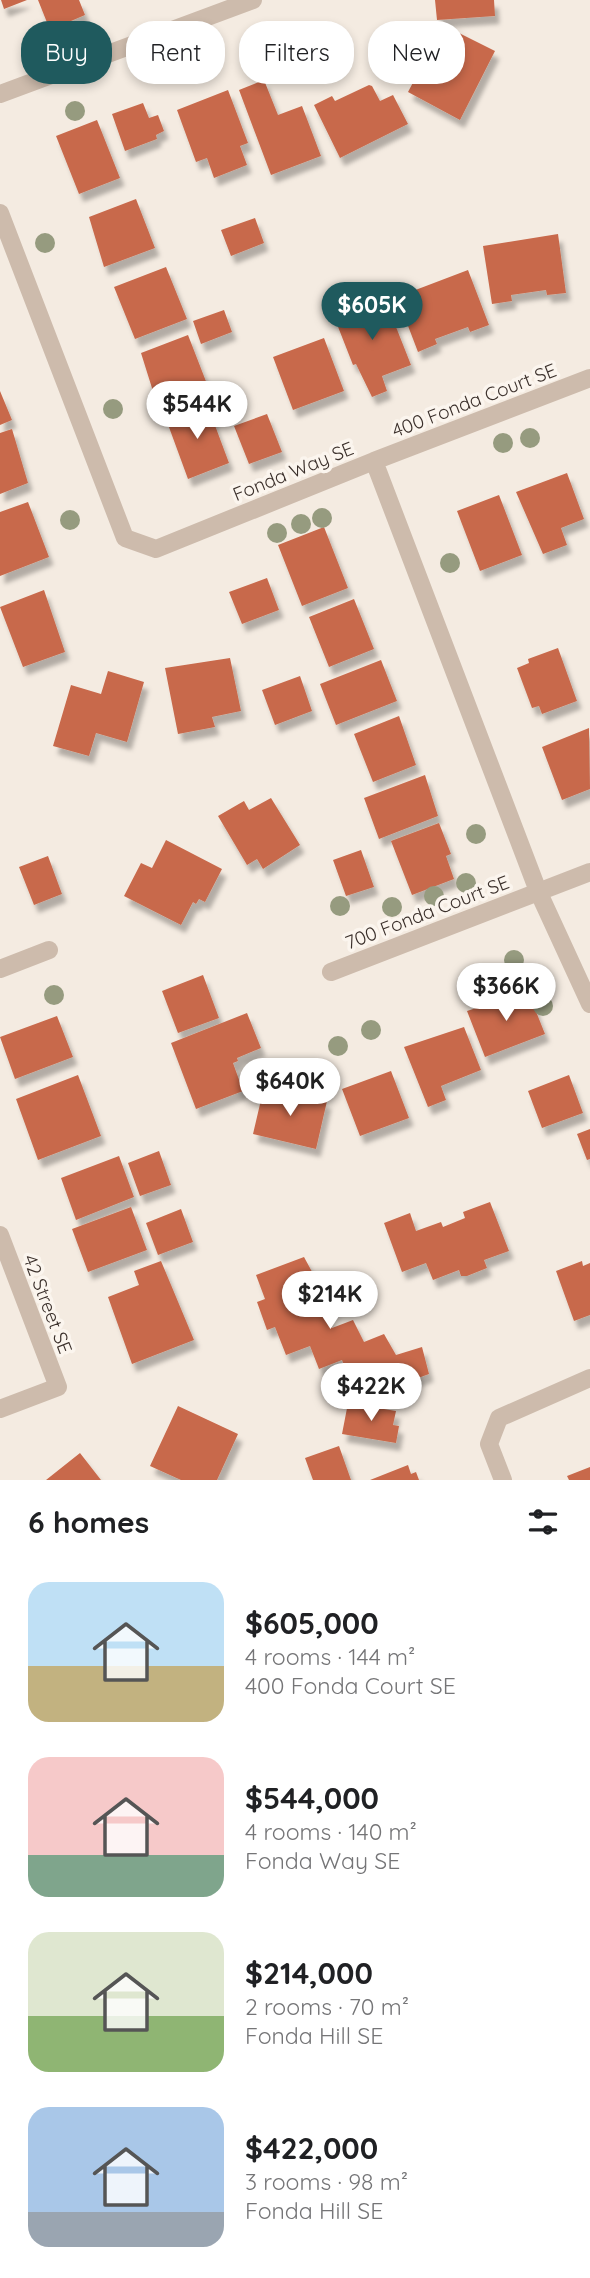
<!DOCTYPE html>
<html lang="en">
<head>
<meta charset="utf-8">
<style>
	:root { --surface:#fff; --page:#f2f2f2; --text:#202124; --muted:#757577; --accent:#1f5a5e }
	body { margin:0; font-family:Quicksand,sans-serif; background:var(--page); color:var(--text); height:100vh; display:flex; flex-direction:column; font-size:26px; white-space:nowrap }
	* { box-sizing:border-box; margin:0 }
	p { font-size:23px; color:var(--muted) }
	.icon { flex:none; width:38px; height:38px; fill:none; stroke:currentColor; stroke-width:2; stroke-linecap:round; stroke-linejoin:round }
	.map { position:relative; height:1480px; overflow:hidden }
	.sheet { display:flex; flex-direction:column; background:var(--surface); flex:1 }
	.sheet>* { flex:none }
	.top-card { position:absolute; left:21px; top:21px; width:550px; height:63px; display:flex; gap:14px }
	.price { position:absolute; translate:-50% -60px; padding:0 16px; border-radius:24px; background:#fff; color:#222; font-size:23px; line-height:46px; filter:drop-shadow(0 2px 4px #0008) }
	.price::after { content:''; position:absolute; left:50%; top:42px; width:21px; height:16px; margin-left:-10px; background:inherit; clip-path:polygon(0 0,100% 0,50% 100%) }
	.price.current { background:var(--accent); color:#fff }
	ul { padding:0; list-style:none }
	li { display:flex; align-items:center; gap:21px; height:175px; padding:0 28px }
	li span { display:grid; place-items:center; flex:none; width:196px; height:140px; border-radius:21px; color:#555 }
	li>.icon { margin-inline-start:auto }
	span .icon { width:84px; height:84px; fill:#fffc; stroke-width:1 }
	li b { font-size:30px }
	h2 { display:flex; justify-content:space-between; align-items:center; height:84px; padding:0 28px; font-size:30px }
	.chip { padding:0 24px; border-radius:28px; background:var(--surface); box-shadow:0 4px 10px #0003; font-size:24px; line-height:63px }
	.chip.current { background:var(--accent); color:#fff }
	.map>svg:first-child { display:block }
	.building { fill:#c8694b; filter:url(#shadow) }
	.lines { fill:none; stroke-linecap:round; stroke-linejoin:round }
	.street { stroke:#cdbbac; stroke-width:18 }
	.tree { fill:#969b7f }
	.labels { text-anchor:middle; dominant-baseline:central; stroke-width:7; stroke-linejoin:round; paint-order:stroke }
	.street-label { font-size:19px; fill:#3b302b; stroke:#fbf5ee }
</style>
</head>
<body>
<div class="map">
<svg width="590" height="1480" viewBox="0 0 590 1480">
	<defs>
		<filter id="shadow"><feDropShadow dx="4.5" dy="8" stdDeviation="2" flood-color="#0004"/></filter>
	</defs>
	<rect width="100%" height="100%" fill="#f4ebe1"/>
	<!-- building -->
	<path class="building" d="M1,0H27L4,9Z
		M38,0H79L85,15L50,30Z
		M435,0H494L495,16L437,20Z
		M443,25L495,51L460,120L408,92L418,73L423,76L438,45L433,43Z
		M264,80L278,115L302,106L321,156L271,175L239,90Z
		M369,85L372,86L380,101L393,95L408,124L340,158L314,105L332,96L335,101Z
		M228,90L248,143L240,146L247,165L214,178L207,158L196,162L177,110Z
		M143,103L149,118L158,115L164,131L156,135L157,139L125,151L112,114Z
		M97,120L120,178L79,194L56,136Z
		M136,199L155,248L104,267L89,217Z
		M255,218L264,243L231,256L221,230Z
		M558,234L566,293L547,295L546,290L511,295L512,301L492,304L483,246Z
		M166,267L187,319L135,339L114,287Z
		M468,270L489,325L470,332L468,327L435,339L437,344L418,352L397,297Z
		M383,294L411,365L382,376L387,391L372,397L356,364L353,365L333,314Z
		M224,310L232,332L201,344L193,321Z
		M188,335L207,384L157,404L141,353Z
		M324,338L344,391L293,410L273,357Z
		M0,391L12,420L0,425Z
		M207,404L229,463L188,479L166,419Z
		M267,414L282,452L249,464L234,426Z
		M12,429L28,483L0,494V433Z
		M567,473L584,519L561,528L567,545L543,554L516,492Z
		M499,495L522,555L480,571L457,511Z
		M28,502L49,557L0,576V512Z
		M324,527L348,588L302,606L278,545Z
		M267,578L279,610L242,624L229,592Z
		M44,590L65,652L23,667L0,607Z
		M354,599L374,649L329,667L309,617Z
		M558,648L577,701L542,714L539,706L532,708L517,668L529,663L528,659Z
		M230,658L241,711L212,717L215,727L178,734L165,668Z
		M381,660L397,701L336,725L320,684Z
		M108,671L144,682L127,742L96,733L89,756L53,746L71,685L101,694Z
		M300,676L312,711L275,725L262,690Z
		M399,716L416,765L373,782L354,734Z
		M589,728L590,789L562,800L542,747Z
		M425,775L438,816L379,839L364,798Z
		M271,798L300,845L263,869L257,859L247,865L218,816L244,801L249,810Z
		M439,823L451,854L446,856L454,879L412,895L391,841Z
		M166,840L222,869L205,902L199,899L196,904L193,902L181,925L124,896L141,863L152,868Z
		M361,850L374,887L346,896L333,860Z
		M48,856L62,894L34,905L19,867Z
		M203,975L219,1018L178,1033L162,991Z
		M522,989H527L545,1034L485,1057L467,1011L506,998L505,995Z
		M247,1013L261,1048L237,1058L238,1061L233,1063L243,1091L196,1109L171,1043Z
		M57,1016L73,1057L15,1079L0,1037Z
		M464,1027L481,1070L441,1086L446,1100L428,1107L404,1047Z
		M391,1071L409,1118L360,1136L342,1089Z
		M78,1075L101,1136L38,1160L16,1099Z
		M569,1075L583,1113L542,1128L528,1091Z
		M264,1087L327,1101L316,1149L253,1134Z
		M590,1129V1159L587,1160L577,1134Z
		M159,1151L171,1185L140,1196L128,1163Z
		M119,1156L134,1197L76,1220L61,1178Z
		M490,1202L509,1251L484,1260L487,1268L467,1276H461L459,1270L433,1280L426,1263L402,1272L384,1223L410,1213L416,1231L441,1222L443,1227L465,1218L463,1212Z
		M131,1207L147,1250L88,1272L72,1229Z
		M181,1209L193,1242L158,1255L146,1223Z
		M304,1257L317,1281L306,1287L318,1307L315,1310L322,1307L326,1312L332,1328L353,1320L364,1342L384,1334L396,1355L422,1347L429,1374L380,1392L373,1374L351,1383L342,1360L319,1369L310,1346L286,1355L275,1327L267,1330L257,1302L265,1299L256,1275Z
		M161,1261L194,1340L132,1364L108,1297L139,1285L134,1271Z
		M582,1261L583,1266L590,1263V1315L574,1321L556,1271Z
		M348,1403L396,1411L393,1425L399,1426L396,1443L342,1434Z
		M178,1406L238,1434L217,1480H181L150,1466Z
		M339,1446L351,1480H313L305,1458Z
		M80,1453L101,1480H46Z
		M408,1465L411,1474L416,1472L419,1480H370Z
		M590,1467V1480H569L567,1476Z"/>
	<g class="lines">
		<!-- street -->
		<path class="street" d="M0,94L253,0
			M0,213L125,538L156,549L374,461L538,891L590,1004
			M374,461L590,378
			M0,969L49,950
			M331,972L590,872
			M0,1235L58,1387L0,1409
			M503,1480L489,1444L499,1418L590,1378"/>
	</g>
	<!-- trees -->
	<g class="tree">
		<circle cx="207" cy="56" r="10"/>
		<circle cx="167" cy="72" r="10"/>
		<circle cx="75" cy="111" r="10"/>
		<circle cx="45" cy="243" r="10"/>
		<circle cx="113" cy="409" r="10"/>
		<circle cx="530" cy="438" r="10"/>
		<circle cx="503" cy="443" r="10"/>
		<circle cx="322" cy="518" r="10"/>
		<circle cx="70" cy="520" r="10"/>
		<circle cx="301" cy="524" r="10"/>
		<circle cx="277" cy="533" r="10"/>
		<circle cx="450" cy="563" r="10"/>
		<circle cx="476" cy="834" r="10"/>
		<circle cx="466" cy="883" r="10"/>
		<circle cx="434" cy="896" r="10"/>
		<circle cx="340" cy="906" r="10"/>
		<circle cx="392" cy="907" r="10"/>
		<circle cx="514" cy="960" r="10"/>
		<circle cx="532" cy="978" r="10"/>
		<circle cx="54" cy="995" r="10"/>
		<circle cx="543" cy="1006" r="10"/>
		<circle cx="371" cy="1030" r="10"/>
		<circle cx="338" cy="1046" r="10"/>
	</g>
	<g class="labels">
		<!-- street labels -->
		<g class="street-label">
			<text transform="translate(474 400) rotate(-21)">400 Fonda Court SE</text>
			<text transform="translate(293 471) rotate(-22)">Fonda Way SE</text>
			<text transform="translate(427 912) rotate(-21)">700 Fonda Court SE</text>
			<text transform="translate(48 1304) rotate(69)">42 Street SE</text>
		</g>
	</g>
</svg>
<b class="price current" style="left:372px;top:342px">$605K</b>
<b class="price" style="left:197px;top:441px">$544K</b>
<b class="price" style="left:506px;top:1023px">$366K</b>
<b class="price" style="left:290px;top:1118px">$640K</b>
<b class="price" style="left:330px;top:1331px">$214K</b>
<b class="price" style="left:371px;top:1423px">$422K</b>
<div class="top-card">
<a class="chip current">Buy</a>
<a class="chip">Rent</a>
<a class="chip">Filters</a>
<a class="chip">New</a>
</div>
</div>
<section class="sheet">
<h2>6 homes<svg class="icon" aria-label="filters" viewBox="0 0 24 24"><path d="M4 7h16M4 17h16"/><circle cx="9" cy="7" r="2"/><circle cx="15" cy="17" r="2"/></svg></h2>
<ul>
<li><span style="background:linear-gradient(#bfe0f5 60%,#c2b280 0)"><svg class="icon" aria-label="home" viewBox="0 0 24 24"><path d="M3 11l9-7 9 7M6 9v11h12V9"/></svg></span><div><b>$605,000</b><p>4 rooms · 144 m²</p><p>400 Fonda Court SE</p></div></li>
<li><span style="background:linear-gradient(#f6c9c9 70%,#7fa58c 0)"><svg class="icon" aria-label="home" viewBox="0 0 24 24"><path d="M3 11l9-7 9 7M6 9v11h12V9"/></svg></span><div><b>$544,000</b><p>4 rooms · 140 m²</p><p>Fonda Way SE</p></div></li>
<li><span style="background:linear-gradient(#dfe7d0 60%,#8fb573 0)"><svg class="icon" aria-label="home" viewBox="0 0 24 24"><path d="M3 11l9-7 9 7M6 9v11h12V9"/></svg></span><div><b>$214,000</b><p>2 rooms · 70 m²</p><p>Fonda Hill SE</p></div></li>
<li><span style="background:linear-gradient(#a9c7e8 75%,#9aa5b1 0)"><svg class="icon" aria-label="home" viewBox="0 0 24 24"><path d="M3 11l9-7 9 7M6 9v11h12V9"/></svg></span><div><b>$422,000</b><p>3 rooms · 98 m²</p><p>Fonda Hill SE</p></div></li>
</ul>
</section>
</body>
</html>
